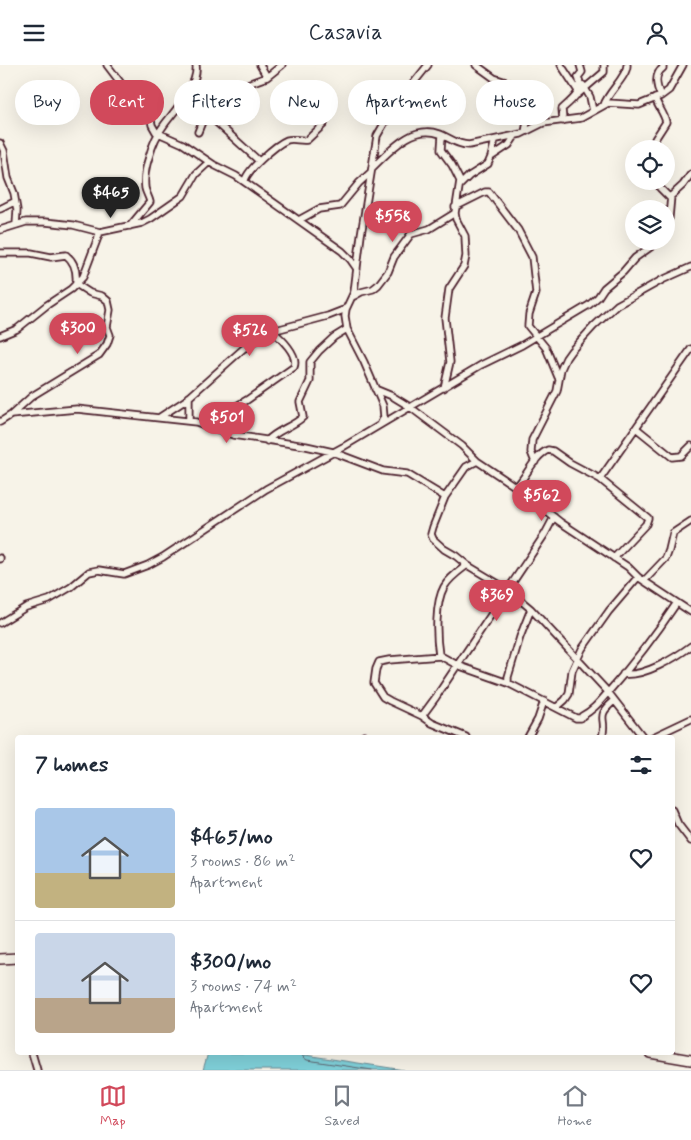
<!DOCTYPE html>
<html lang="en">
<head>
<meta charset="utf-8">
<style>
	:root { --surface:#fff; --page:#f6f6f7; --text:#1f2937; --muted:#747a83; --line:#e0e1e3; --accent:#d1495b }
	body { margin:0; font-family:Mynerve,sans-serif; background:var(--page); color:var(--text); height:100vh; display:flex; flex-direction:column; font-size:19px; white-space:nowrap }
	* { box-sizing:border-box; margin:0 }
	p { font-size:16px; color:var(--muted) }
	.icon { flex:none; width:28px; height:28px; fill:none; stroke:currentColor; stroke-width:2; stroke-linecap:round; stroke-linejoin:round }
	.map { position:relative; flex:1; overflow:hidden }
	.drawer { position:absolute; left:15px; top:670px; width:660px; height:320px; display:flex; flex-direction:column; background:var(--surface); border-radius:5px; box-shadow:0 5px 20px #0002 }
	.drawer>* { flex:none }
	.top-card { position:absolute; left:15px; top:15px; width:661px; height:45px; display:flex; gap:10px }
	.controls { position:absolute; left:625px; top:75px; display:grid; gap:10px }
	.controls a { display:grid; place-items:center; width:50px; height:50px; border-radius:50%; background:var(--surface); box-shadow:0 5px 20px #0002; font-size:25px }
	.price { position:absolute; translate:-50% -42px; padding:0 11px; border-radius:18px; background:var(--accent); color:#fff; font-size:16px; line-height:32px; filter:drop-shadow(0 1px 2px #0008) }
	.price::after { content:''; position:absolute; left:50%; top:30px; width:15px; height:11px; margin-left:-8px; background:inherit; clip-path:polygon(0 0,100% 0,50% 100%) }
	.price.active { background:#222; color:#fff }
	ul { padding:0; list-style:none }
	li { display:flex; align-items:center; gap:15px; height:125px; padding:0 20px }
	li+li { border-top:1px solid var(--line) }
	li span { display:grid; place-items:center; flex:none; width:140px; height:100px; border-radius:5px; color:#555 }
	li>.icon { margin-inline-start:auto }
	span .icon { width:60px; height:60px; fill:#fffc; stroke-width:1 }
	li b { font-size:21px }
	h2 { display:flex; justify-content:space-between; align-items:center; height:60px; padding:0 20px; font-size:21px }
	.pill { padding:0 18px; border-radius:22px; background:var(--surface); box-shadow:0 5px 20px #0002; font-size:18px; line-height:45px }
	.pill.active { background:var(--accent); color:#fff }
	header { display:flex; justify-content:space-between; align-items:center; height:65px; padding:0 20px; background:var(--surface); font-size:22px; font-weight:600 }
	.menu { display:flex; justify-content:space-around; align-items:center; height:70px; border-top:1px solid var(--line); background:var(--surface); font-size:14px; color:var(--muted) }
	.menu a { display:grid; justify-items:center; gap:2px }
	.menu .active { color:var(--accent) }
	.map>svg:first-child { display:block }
	.water { fill:#80d1da; stroke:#6a8a94 }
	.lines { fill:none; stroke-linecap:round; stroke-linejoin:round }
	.shore { stroke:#606671; stroke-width:1 }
	.minor-casing { stroke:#4a1f2b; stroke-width:9 }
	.highway-casing { stroke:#4a1f2b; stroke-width:12 }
	.minor { stroke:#f7f3e8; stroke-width:5.5 }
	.highway { stroke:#f7f3e8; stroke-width:9 }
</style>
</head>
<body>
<header><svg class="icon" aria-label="menu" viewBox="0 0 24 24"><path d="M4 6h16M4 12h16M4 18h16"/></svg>Casavia<svg class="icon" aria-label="person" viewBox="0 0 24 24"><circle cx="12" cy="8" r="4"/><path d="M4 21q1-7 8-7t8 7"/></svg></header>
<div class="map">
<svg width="691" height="1005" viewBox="0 0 691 1005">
	<rect width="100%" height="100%" fill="#f7f3e8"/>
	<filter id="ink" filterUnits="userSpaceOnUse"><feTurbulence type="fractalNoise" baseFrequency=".02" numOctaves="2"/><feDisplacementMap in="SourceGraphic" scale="10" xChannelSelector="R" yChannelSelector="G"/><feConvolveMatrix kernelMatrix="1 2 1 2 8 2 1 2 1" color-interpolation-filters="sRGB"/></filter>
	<g filter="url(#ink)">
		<!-- water -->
		<path class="water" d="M208,988H292L404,1005H203Z"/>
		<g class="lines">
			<!-- shore -->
			<path class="shore" d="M302,988L303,992L307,995L372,1005"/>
			<defs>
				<path id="minor" d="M107,0L123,21L145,35L148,39L152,60L156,67L183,79L214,100L236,111L249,120L342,186L350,194L357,204
					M260,0L267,12
					M476,0L494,13L509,18L514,25L528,52L525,67
					M561,0L578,26
					M583,20L590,32L593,46
					M577,30L604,7V0
					M661,31C656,21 654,9 663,3V0
					M655,33C658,42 664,48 666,57L655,74V84
					M181,39L217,25L231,24
					M604,40C608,27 627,12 627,0
					M212,48L215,56L259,96
					M563,56L562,44C571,36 585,26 578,12L582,7L580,0
					M198,67L202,57L212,48L228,26L267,12L282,0
					M442,70L441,85L452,100L460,116L455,148L456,154L465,171L466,191L464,201L449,224L445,253L450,297L444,323
					M0,78L4,86L8,113L14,128L17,145L16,160
					M491,92L495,75
					M373,102C391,85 412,59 440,69C450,73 457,80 469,80L521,69L543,58L581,53L608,38L639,40L661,31L669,25L683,0
					M658,116L660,123L670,133
					M245,117C244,107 277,79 287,75C293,73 300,76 307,75L324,59
					M460,120L469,111L488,99L491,92L509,80L515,71
					M455,142L485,127H489L518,165L532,192L536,228L529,249L528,261L546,283L558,312
					M0,144L14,137
					M299,155L319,144L340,141L359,118L371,107
					M666,157L669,153L671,131L683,120L691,109
					M130,161L150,137C149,132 146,128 145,123C144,114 146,101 149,92C152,81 157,69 164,60C175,45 199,20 196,0
					M0,165L26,157H45L73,160L100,167L142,158L150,154L183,131L196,109L209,97
					M0,188H31L51,192L66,190C75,197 77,208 76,218
					M354,231L361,227L373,224L378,220L388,207L394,192L411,169L429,164L455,148
					M0,271L17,264L47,240L71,224L83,212L100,167
					M375,324L392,331L410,342L462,381L477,396L516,422L560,457L628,502L638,512L691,547
					M189,332V356
					M11,350L32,331L99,290L107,279L110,270L107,262L110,245L108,236L102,231L90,228L76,219
					M160,352L186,335L243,284L257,274L272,266L328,251L346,244
					M0,357L11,350L77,344L196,357L233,370L306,381L333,387L383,406L407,409L445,432
					M381,358L384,352L383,341L364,297L347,264L345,251L346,244L354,227L361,170L377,71L392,45L428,0
					M636,363L672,392L681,391L691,381
					M225,367C220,362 219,355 223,349L247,335L294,302C299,290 281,273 272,266
					M267,376C277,365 292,362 303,352L300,337L310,316V297L319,286L334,272L347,264
					M477,396L466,402L445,432L433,462L431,469L433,474L444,484L456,491L467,500L507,524L531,544L608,627L643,672
					M535,397L531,387L532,375L557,326L561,304L566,293L571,286L594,261L617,240L662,215L691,202
					M600,414L691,284
					M516,422C526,412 535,390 548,385L553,386L570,398L600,414L648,453L646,459L614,493
					M0,493V494
					M467,500C459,506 449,513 444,522C435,538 436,571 439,590L457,600L508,618L576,653H581L582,651C594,645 601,635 610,625C634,598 656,569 676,539
					M644,516L666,493L669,485L673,468L691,456
					M0,558L26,542L49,535L71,522L89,507L99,505L124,509L148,500L163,492L266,424L343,382L481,300L522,280L589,240L598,232L604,223L623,207L635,193L659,176
					M440,591L389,595L379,597L376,604L374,618L383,632L390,636L422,651L432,658L466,672
					M623,609C644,612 675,593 691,581
					M508,618V612L520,572L531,544
					M557,642L565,635L569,629L572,606L582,584L609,546L638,512
					M422,651L436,632L545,469L554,452
					M363,672L364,671
					M528,672L538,654L544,636
					M602,672C608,653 594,653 614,636
					M653,672L691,654
					M672,745L678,759L691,776
					M32,988L37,1005"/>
				<path id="highway" d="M0,894L18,893
					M650,988L691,995"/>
			</defs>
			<!-- minor casing -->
			<use href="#minor" class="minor-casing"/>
			<!-- highway casing -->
			<use href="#highway" class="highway-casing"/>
			<!-- minor -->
			<use href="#minor" class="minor"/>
			<!-- highway -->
			<use href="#highway" class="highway"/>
		</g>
	</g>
</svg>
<div class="controls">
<a><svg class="icon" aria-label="locate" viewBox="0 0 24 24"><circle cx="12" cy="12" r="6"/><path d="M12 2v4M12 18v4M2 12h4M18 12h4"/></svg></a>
<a><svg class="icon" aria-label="layers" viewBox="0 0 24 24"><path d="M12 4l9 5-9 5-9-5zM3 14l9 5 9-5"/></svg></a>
</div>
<b class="price active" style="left:111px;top:154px">$465</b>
<b class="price" style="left:393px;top:178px">$558</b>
<b class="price" style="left:78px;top:290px">$300</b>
<b class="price" style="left:250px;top:292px">$526</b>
<b class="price" style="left:227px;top:379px">$501</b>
<b class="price" style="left:542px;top:457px">$562</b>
<b class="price" style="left:497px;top:557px">$369</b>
<div class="top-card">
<a class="pill">Buy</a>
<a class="pill active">Rent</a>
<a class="pill">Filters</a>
<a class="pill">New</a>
<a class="pill">Apartment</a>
<a class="pill">House</a>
</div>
<section class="drawer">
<h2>7 homes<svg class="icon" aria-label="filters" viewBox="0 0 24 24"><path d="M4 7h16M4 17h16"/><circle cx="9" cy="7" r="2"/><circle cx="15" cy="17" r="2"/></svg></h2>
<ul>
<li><span style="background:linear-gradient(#a9c7e8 65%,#c2b280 0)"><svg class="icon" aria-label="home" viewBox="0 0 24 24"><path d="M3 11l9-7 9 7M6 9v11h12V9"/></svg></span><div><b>$465/mo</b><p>3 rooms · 86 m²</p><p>Apartment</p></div><svg class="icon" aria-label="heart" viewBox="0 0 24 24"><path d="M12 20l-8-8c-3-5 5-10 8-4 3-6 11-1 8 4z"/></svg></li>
<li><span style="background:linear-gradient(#c9d6e8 65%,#b9a48a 0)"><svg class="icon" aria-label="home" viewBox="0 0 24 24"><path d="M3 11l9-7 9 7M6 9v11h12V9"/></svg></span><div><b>$300/mo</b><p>3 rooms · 74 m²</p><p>Apartment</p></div><svg class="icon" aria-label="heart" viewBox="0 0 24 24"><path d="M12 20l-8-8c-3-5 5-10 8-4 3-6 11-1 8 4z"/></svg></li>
</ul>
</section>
</div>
<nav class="menu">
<a class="active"><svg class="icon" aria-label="map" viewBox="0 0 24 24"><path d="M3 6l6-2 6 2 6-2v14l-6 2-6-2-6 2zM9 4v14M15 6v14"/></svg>Map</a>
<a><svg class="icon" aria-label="saved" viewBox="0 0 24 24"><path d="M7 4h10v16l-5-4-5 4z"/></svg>Saved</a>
<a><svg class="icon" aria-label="home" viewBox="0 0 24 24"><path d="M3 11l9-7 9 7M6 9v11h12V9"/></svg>Home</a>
</nav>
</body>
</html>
